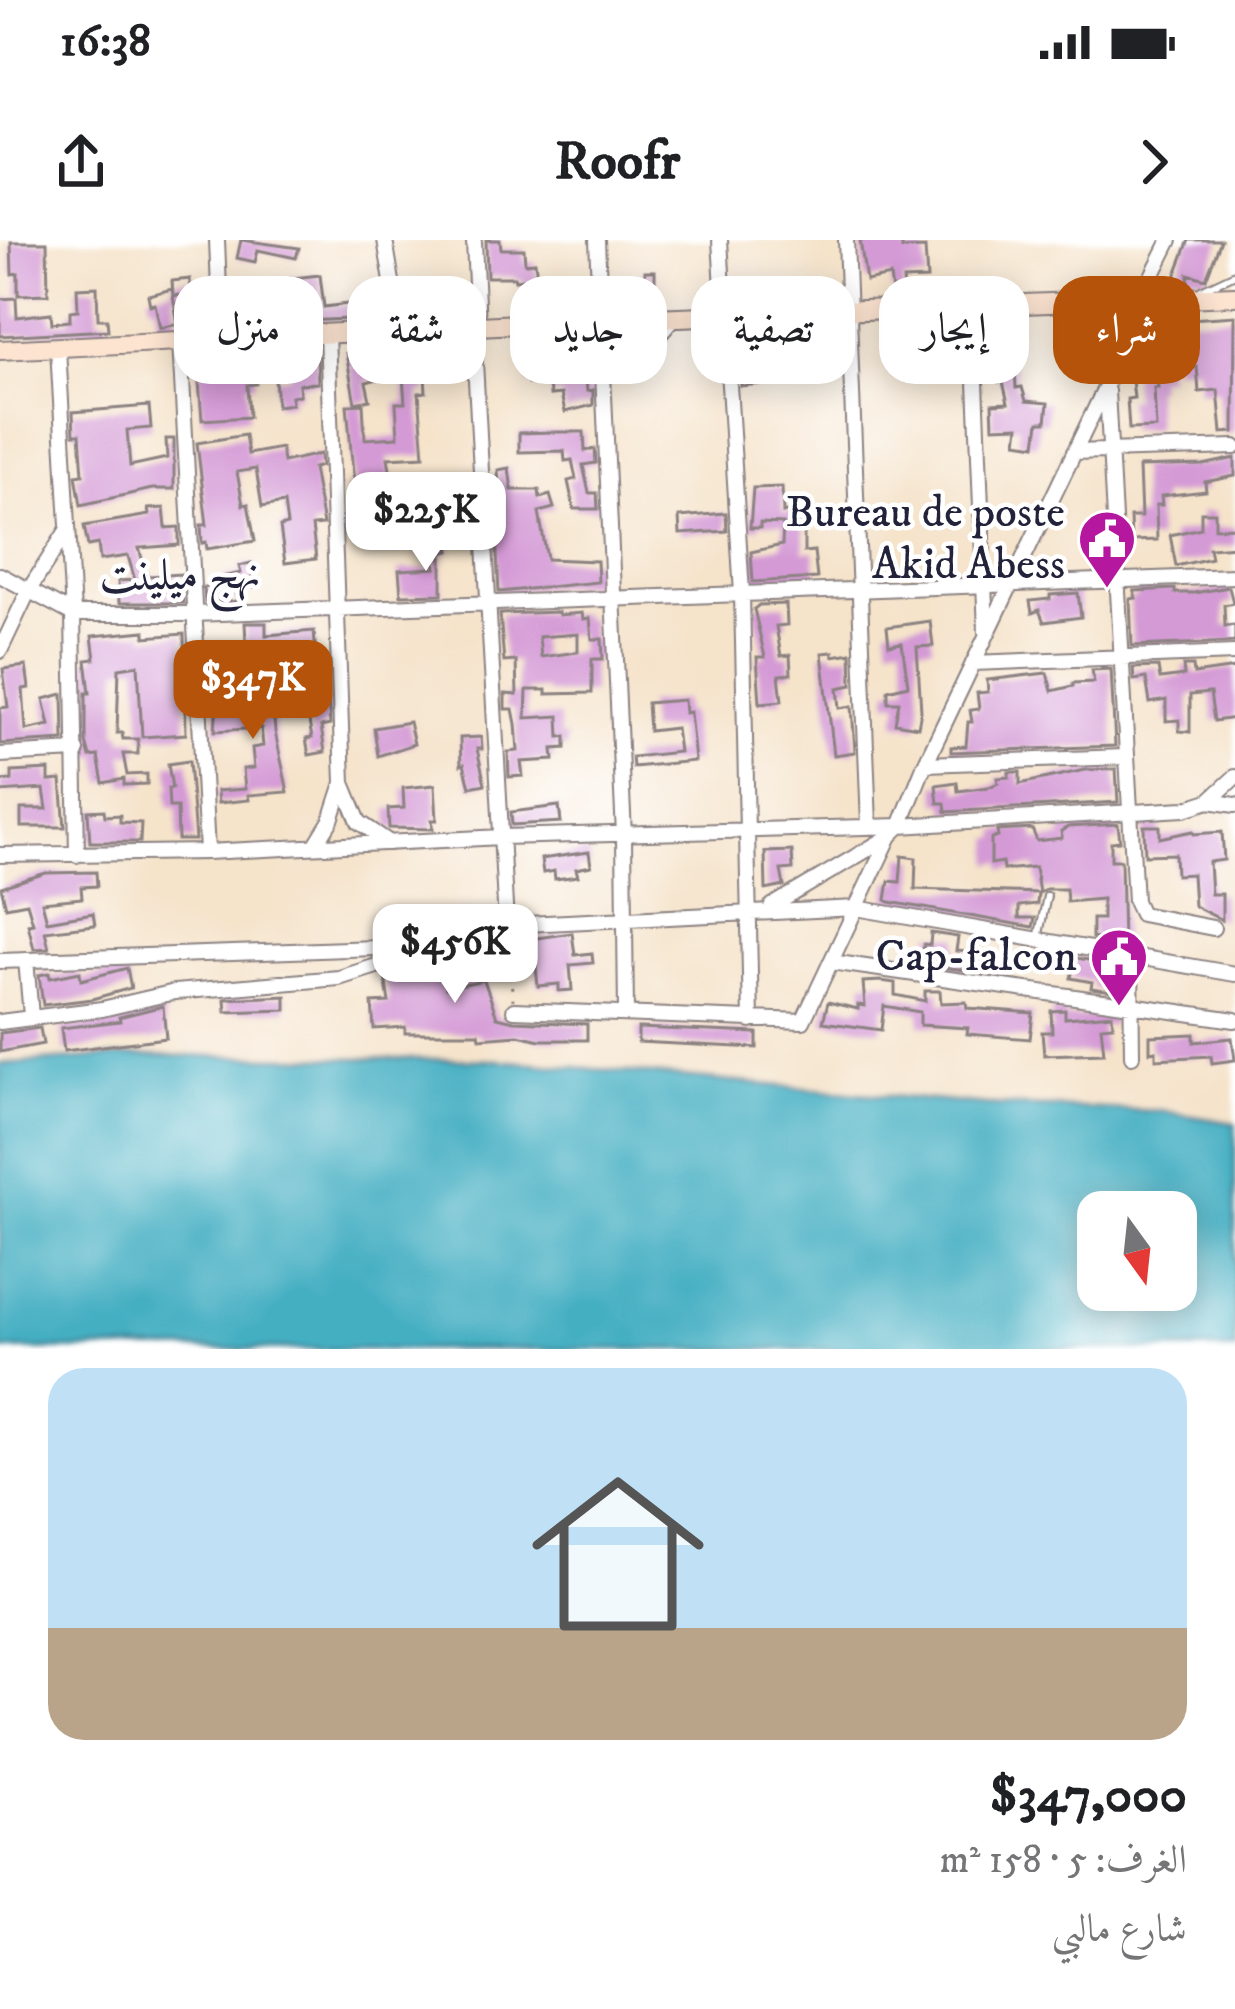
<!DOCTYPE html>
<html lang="ar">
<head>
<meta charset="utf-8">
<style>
	:root { --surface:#fff; --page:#f2f2f2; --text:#202124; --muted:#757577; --line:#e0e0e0; --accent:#b45309 }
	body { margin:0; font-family:"IM FELL DW Pica",Amiri,serif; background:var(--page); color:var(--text); direction:rtl; height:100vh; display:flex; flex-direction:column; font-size:45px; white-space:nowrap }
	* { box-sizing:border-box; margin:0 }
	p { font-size:39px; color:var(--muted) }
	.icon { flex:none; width:66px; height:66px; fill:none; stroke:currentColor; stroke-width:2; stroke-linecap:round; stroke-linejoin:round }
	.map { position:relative; height:1109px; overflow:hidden; direction:ltr }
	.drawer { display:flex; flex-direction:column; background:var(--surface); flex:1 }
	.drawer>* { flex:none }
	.hud { position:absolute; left:36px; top:36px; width:1164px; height:108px; direction:rtl; display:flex; gap:24px }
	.needle { width:78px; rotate:165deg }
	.controls { position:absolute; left:1077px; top:951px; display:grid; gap:24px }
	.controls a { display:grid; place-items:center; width:120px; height:120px; border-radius:24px; background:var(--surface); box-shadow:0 6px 30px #0003; font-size:60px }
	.price { position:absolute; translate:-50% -102px; padding:0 27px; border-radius:24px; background:#fff; color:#222; font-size:39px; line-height:78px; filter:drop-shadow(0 3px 6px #0008) }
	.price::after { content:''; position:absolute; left:50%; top:72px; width:36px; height:27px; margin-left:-18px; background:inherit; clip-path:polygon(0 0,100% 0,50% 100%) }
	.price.on { background:var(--accent); color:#fff }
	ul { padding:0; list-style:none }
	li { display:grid; align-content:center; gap:24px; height:636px; padding:0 48px }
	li+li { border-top:3px solid var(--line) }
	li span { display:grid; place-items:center; height:372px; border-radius:36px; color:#555 }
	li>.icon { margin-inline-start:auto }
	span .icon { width:216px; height:216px; fill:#fffc; stroke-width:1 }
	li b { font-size:51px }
	.tag { padding:0 42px; border-radius:36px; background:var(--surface); box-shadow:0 6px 30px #0003; font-size:42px; line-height:108px }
	.tag.on { background:var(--accent); color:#fff }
	.status { display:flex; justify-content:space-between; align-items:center; height:84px; padding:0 60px; background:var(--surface); direction:ltr }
	.status svg { height:33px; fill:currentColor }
	header { display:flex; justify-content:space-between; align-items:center; height:156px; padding:0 48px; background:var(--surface); font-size:54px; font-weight:800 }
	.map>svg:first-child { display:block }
	.water { fill:#44afc2; stroke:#33687e; stroke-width:3; fill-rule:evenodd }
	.building { fill:#d49ad5; fill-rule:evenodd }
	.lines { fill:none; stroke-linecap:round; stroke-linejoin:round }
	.lane-casing { stroke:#8c8282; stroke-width:10 }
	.street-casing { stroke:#8c8282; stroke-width:18 }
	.secondary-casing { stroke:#8c8282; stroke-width:22 }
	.path { stroke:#8c8282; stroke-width:3; stroke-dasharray:3 9; stroke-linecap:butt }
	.lane { stroke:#fff; stroke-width:6 }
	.street { stroke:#fff; stroke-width:14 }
	.secondary { stroke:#fde4d1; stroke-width:18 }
	.labels { text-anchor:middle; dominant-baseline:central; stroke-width:9; stroke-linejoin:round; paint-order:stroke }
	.poi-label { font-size:45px; fill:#22223b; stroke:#fff; text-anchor:end }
	.street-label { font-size:45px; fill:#22223b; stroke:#fff }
</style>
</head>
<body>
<div class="status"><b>16:38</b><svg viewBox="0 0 49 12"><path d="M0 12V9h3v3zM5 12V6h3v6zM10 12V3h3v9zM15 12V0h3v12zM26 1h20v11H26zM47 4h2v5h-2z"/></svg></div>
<header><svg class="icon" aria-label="forward" viewBox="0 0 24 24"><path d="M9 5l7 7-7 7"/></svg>Roofr<svg class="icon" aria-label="share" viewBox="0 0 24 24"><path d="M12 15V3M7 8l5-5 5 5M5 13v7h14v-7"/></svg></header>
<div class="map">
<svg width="1235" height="1109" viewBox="0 0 1235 1109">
	<rect width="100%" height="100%" fill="#fff"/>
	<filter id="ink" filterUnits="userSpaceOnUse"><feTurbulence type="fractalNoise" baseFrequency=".00833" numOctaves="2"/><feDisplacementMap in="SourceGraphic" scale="24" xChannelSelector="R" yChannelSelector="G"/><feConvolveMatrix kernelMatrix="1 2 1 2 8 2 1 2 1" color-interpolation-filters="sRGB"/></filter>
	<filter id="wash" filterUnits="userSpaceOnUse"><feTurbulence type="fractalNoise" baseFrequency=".004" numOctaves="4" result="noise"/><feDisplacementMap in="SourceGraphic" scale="48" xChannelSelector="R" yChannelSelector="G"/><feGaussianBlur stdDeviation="2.7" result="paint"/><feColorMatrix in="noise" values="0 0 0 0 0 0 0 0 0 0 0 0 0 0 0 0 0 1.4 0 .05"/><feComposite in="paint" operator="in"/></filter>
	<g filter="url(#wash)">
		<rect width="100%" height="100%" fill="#f5e3ca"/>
		<!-- water -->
		<path class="water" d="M133,815L498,820L987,865L1162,871L1235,883V1109H0V824ZM1098,972H1176V1050H1098Z"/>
		<g id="blocks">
			<!-- building -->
			<path class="building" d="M241,0L299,8L296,18L258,10L255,22L237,18Z
				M486,0H500L501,9H524L525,23L535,22L538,43L523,45L522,39L515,40L514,37H487Z
				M860,0H902V9L925,8L927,39L903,40L904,50L892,51L890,36L866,41Z
				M1189,0H1221L1206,39L1188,34L1189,44L1172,45Z
				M11,2H47L48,54L18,55V33L12,34Z
				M645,31H655V64H611V55H620V50H645Z
				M320,35L324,67L371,61L373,78L281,82L275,40Z
				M190,39L191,54L173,56L178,84L160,88L155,64L150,65L148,55L172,49L173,55L172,41Z
				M97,47L98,79H107L108,90L0,96V59L16,58L17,77L51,73L52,83L70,81V71L78,70L77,48Z
				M1235,76L1234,192L1222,193L1218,150L1199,152L1197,127L1173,128L1172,105L1161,106L1159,81Z
				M788,91V100L814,97L817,132L775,135L776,143L741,146L737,95Z
				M546,106L547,116L570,114L572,143L586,141L587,151L593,150V165L565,172L561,154L550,155L549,143L528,144L526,108Z
				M372,107L373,111L380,109L386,137L366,142L370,160L355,163L346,113Z
				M317,115L318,143L299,144L300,155L291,156L292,164L277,166L275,139L289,137L287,117Z
				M254,124L256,144L247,145L249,177L202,180L198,129Z
				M1015,126L1016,148L1022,147L1026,161L1048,163L1046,182H1039L1036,205L1017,202L1019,186L993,187L992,164L1008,163L1003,142H998L997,127Z
				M1166,127L1167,137L1157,138L1158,148H1154L1156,188L1129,189L1127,159L1134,158L1131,132Z
				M425,135L426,152L419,153L424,216L388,218L396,264L352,268L350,244H354L347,165L363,164L365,199L398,197L396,163H405L403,137Z
				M149,166L151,188L127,190L130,226L167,218L166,199H174V249H152L81,265L76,235L83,234L80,194H74L73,172Z
				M553,192H584L585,211L595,209L596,223L583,225L589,253H597L598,269H574L568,241L576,239L572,220L565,221L564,211L519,212V193Z
				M245,195L248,214L281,208L283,222L320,214L321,226L313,228L323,285L312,286L316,319L285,323L280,287L287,285L284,263L262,267L256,229L237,232L243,265L248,264L255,301L207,309L206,302L202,303L201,285H207L197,203Z
				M1235,218V236L1205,242L1206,251L1161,256L1162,265H1156L1157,300L1131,301L1130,277H1141L1139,227L1203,225Z
				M509,228L512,250H539L540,258L550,255L554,268L539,272L547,319L597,321L598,342L499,352L494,254H499L498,230Z
				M782,247L783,273L793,270L799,288L804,289V312L814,311L817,338L753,342L751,312L782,305L783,284L760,283V288H750L753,248Z
				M164,268L166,288L179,287V305L139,308L147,336L181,334L183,363H119L118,341L135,340L128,316L100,320L98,304L88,306L84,286L149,275L148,269Z
				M1201,272H1215V288L1235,287V306L1209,308L1211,318L1176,326L1170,295L1201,288Z
				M726,273L727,291L680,294L679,277Z
				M447,297L450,311L442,313V354L401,355L399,330L436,328L430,300Z
				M251,323L253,347L235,349L237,361L205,362L204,347L224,345L222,337L241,333L239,326Z
				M1229,347L1233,363L1224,365L1225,386L1235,385V402L1132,406L1130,359L1136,358L1134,351L1175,349V353H1194Z
				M1078,353L1081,377L1044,382L1039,370L1032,373L1030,361L1050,359V355Z
				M786,364L787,385L776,386L781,416L790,415L791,434L779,435L782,461L760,463L757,417H765L754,369L759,365Z
				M558,372L559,375L582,373L583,379L590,378L592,399H602L603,419H592V453L546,454V450H527L526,478L559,476L560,497L566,496V508L553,509L554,520L521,522L523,536L509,537L508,512L518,511L516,484L513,469H505V454L517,455L516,421L504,422L500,374ZM578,394V412L541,417L539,397Z
				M930,381L933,406L917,407L921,471L918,487L895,483L899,462H888V450L908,445L902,403L889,405L887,387Z
				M245,383H266V395L314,391L316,416L294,417V410L268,413V421L247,422Z
				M145,391V397L184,394L186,494L142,497L138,425L119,428L117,493H122L123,499H138V514H123L127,535L147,534V544L124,545V539L103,543L98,516L90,517L86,502V453H90L86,420L95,419L92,396Z
				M833,412V416L851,413L852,445L838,448L840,468L852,466L855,512L834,515L822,413Z
				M26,426L29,448L23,449L26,490L50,485L44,459L63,454L64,500L0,504V468L8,467L3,429Z
				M1183,426H1193L1194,434L1235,428V478L1214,481L1210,453L1190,455V492L1179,491V480L1166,481V460L1150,463L1146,438L1134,440L1133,428L1158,427L1160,439L1184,436Z
				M1111,429L1115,506L951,512V507L966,506L968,482H972L970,470L979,469L977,453L988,452L987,440L1047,433L1052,451L1073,446V443L1094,442L1092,430Z
				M278,444L281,466L273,467L275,492L288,552L248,555L249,560L218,563L217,551L245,549L243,529L254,528L252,508L263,506L261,488L215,491L218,447L243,451V469L265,467L262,447Z
				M327,444L330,485L321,487L325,512L309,515L306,499L312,498L306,466L297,467L296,450Z
				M684,460L685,473L690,472L695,521L633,527L632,517L679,512L676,488L649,491L647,463Z
				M409,482L414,504L378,516L374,488Z
				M481,497L482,509H477L485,544L470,547L464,524L461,525L460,498Z
				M189,521L195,600H178L177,567H169L168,549L172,548L168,524Z
				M1116,529L1118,562L946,572L945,563H938L936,545L957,542L958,551L989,547L998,543L997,538L1009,537V532H1020V544L1085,530Z
				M49,530V541L61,540L65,587H21V569H47L44,549L0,552V541L12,540V532Z
				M435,545L437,580H432L433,589L389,588L388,569L404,568L403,548Z
				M559,566L561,582L512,585L511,572Z
				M104,570L105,576L120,575V582L141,583L140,602H90L88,571Z
				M1118,584L1120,601L1111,602V620H1121L1123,703L1092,698V679H1102V659L1067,662L1066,649H1046L1039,653L1035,627L1003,630L1002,622L991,624V599L998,597L997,591L1032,589L1037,601L1062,598L1061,591L1068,587Z
				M1144,586H1160V598L1193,591L1194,594L1222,592L1224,620L1209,622L1211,654H1222V680L1194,666L1192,634L1176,635L1175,614L1145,615Z
				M792,611L793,629L781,630L784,646L766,650L765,612Z
				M589,612L591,626L576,629L578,636L555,639L554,631L543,633L541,619Z
				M902,616L916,618L915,649L1038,653L1037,664L1019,666V678H1035L1033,687L890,662L886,660L889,641L900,642Z
				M96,632L97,646L81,647L82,658L42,662L47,681L93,673L95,685L45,691L49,708L34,709L28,684L33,683L27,663L6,667L1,647L46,633Z
				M572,693L575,715L592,713L593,723L570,725L572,750L559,751V744L538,746L536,727L532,720L520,722L516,701Z
				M931,693L958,697L956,711L982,713L980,732L921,724L924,704L930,705Z
				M458,705L459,726L445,727L446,748L484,740L497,777L514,781L587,784V800H540L518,795L480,798L479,793H405V787L374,789L372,763L389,762L385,737L408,727H425V718L436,717L435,710Z
				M1076,718L1120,725V752L1091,748L1092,742L1071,738Z
				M127,728L131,748L92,759L43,765L39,735L49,733L50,738L80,732L81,740Z
				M881,741L895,743V755L925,761V751H940L941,763L966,762L967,768L1033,773L1030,799L967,794L968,788L920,785V772L884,766L881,790L823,782L828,762L858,769V765L865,766L863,742Z
				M286,756V770L226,772L225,759Z
				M163,766L166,798L64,811L61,788L120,781L119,777Z
				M1065,770V778L1112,774L1113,785L1101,786L1104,813L1044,815L1042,792H1052L1051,771Z
				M40,788L43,804L0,812V793Z
				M638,788L757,793V808L638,802Z
				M1194,794V802L1232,798L1235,820L1212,823L1211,816L1156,819V811L1150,812V796Z"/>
		</g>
	</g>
	<g filter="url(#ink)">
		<use href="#blocks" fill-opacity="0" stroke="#8c8282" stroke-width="3"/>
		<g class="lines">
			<defs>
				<path id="lane" d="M1201,50L1235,34
					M400,69L446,68L456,83
					M606,88L619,107L655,106L674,84
					M1038,699L1047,656"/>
				<path id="street" d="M217,0L221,100
					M385,0L400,89
					M597,0L624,596L626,774
					M720,0L742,354L751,781
					M846,0L869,585
					M474,2L478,85
					M973,67L986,392
					M473,86L506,684
					M327,92L343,543L359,582L390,603
					M180,101L207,612
					M58,108L73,374L77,615
					M1107,151L1135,661L1141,674L1213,688
					M1074,212L1235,207
					M0,335L73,374H193L1235,336
					M0,411L29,350L66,292
					M973,423L1235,413
					M0,515L77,511
					M925,524L1125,517
					M1209,561L1235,565
					M315,606L331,580L343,543
					M0,615L207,612L502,597L900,586L1184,569L1209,561L1235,537
					M772,666L887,598
					M1131,715L1132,816
					M26,720L31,776
					M0,721L376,708L446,688L856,668L1235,734
					M831,722L1235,780
					M514,770L803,781L890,596L900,586L925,524L1106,146L1140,60L1170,0
					M0,782L102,769L175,752L339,738L402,718L424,697"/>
				<path id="secondary" d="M0,110L600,80L1235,56"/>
			</defs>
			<!-- lane casing -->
			<use href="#lane" class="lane-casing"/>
			<!-- street casing -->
			<use href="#street" class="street-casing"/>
			<!-- secondary casing -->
			<use href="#secondary" class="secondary-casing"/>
			<!-- path -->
			<path class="path" d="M507,698L513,760"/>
			<!-- lane -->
			<use href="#lane" class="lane"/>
			<!-- street -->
			<use href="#street" class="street"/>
			<!-- secondary -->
			<use href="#secondary" class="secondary"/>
		</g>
	</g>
	<!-- icons -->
	<defs>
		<symbol id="civic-pin" viewBox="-11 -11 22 30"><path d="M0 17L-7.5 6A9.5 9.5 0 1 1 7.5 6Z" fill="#b5179e" stroke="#fff"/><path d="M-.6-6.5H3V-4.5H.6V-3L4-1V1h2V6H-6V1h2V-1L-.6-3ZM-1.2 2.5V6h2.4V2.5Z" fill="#fff"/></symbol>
	</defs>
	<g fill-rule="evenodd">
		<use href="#civic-pin" x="1074" y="266" width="66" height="90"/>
		<use href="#civic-pin" x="1086" y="684" width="66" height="90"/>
	</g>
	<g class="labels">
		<!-- poi labels -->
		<g class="poi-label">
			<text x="1065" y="273">Bureau de poste<tspan x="1065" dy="52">Akid Abess</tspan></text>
			<text x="1077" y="717">Cap-falcon</text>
		</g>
		<!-- street labels -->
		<g class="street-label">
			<text transform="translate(180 336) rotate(-1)">نهج ميلينت</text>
		</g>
	</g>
</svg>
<div class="controls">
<a><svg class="needle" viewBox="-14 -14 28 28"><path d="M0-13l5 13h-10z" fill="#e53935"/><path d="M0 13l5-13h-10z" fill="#757577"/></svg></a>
</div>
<b class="price" style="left:426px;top:334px">$225K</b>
<b class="price on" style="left:253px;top:502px">$347K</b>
<b class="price" style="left:455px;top:766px">$456K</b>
<div class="hud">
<a class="tag on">شراء</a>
<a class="tag">إيجار</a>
<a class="tag">تصفية</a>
<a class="tag">جديد</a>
<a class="tag">شقة</a>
<a class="tag">منزل</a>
</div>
</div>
<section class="drawer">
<ul>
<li><span style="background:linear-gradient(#bfe0f5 70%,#b9a48a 0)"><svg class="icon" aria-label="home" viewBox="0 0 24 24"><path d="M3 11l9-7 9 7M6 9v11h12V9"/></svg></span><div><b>$347,000</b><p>الغرف: 5 · 158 m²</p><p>شارع مالبي</p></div></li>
</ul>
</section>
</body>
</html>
